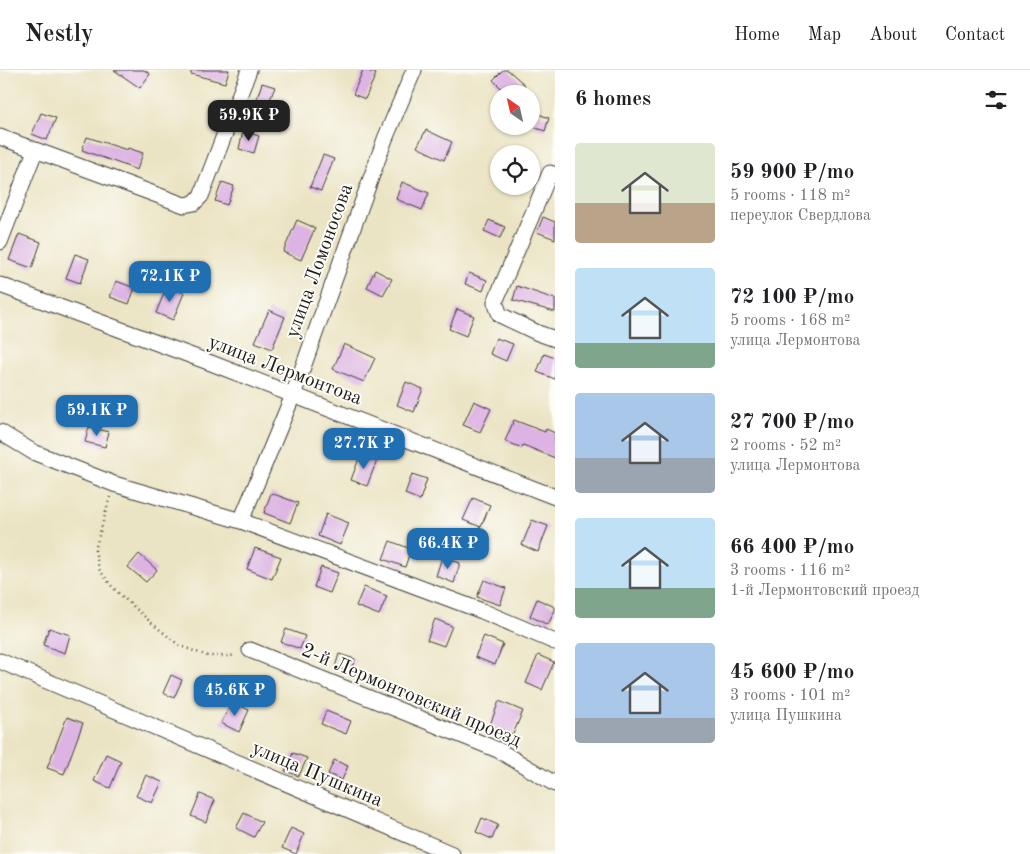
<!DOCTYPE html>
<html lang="en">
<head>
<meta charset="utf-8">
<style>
	:root { --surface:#fff; --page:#f6f6f6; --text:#202124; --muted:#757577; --line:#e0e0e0; --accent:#1f6fb2 }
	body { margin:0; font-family:"Old Standard TT",serif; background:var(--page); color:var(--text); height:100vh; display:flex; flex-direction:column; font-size:19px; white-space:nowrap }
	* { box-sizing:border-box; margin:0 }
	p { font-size:16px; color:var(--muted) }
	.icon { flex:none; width:28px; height:28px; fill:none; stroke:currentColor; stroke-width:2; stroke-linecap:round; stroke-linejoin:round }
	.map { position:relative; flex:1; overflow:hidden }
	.side { display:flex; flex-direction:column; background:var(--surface); width:475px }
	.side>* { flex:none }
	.needle { width:32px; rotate:326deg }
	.tools { position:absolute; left:490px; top:15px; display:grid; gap:10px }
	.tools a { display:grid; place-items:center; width:50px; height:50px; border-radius:50%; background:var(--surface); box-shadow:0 1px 4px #0004; font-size:25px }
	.price { position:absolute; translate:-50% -42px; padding:0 11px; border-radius:10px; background:var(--accent); color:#fff; font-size:16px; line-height:32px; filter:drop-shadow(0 1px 2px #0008) }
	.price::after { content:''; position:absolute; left:50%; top:30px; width:15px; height:11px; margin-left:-8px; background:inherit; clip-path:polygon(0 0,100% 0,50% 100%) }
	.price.selected { background:#222; color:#fff }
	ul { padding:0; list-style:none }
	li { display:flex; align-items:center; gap:15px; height:125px; padding:0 20px }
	li span { display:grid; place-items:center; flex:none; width:140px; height:100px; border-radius:5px; color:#555 }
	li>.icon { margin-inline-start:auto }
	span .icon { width:60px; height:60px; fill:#fffc; stroke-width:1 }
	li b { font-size:21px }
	h2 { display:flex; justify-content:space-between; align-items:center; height:60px; padding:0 20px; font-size:21px }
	header { display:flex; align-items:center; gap:30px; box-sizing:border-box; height:70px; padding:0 25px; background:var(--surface); border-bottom:1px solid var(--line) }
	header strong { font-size:24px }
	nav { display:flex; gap:28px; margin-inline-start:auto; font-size:18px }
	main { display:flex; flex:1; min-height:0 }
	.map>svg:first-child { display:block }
	.building { fill:#ddb3e3 }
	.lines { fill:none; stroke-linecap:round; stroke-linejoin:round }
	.minor-casing { stroke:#3b3a35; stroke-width:17 }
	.path { stroke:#3b3a35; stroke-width:2.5; stroke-dasharray:1 4; stroke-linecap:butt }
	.minor { stroke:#fff; stroke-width:15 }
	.labels { text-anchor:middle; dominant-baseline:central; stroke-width:4; stroke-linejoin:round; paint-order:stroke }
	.street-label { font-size:20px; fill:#1c1c1c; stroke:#fdfcf7 }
</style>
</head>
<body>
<header>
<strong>Nestly</strong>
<nav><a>Home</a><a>Map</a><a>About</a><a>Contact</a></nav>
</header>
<main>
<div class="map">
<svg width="555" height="784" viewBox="0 0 555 784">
	<rect width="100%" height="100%" fill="#fdfcf7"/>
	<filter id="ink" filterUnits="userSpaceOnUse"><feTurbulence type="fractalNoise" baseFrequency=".02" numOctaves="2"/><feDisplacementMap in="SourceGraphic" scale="10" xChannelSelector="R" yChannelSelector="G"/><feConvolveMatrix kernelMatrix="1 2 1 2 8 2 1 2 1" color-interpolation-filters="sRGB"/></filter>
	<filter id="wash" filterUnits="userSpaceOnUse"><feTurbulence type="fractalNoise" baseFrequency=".0096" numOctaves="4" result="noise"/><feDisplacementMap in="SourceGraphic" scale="20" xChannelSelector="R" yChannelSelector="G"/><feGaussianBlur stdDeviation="1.12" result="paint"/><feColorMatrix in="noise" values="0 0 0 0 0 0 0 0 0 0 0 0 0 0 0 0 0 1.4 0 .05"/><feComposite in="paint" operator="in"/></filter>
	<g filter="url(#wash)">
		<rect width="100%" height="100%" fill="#ebe4c4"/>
		<g id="blocks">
			<!-- building -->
			<path class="building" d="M114,0H144L150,4L140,18Z
				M191,0H229L225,13L191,4Z
				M363,0H366L376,4L365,29L353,24Z
				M503,0H508L525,15L517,24H507L493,10Z
				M262,13L275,17L268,35L256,31Z
				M41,43L56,48L47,70L32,64Z
				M538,44L549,48L545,61L533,57Z
				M426,60L452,72L444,90L417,77Z
				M243,61L259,66L254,83L239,79Z
				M87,67L127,80L128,78L143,83L137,100L82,80Z
				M323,85L334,89L321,121L310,117Z
				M222,112L234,116L227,135L215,131Z
				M402,112L429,123L422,140L396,129Z
				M543,147L555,152V169L537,162Z
				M297,150L315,158L301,190L283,182Z
				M489,150L505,157L500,168L484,161Z
				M19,164L41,172L32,198L9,190Z
				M75,184L89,189L80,213L66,208Z
				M375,200L392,209L383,225L367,217Z
				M469,203L487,210L483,221L465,214Z
				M116,211L135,218L129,234L110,227Z
				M167,216L184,223L173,250L156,243Z
				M517,216L555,229V242L513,230Z
				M457,239L474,246L466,266L449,259Z
				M269,240L285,247L272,279L255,272Z
				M496,268L513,274L506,291L490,284Z
				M344,274L375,288L364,312L333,299Z
				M544,284L555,288V309L537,302Z
				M406,312L423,319L414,342L397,335Z
				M474,331L491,339L480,362L463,355Z
				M514,350L545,362L546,359L555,363V388L523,375L522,378L505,371Z
				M89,357L109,362L105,377L85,372Z
				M361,383L377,390L367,416L351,410Z
				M412,404L427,409L420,430L405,424Z
				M271,423L298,433L290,453L264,443Z
				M473,428L490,435L481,457L463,450Z
				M326,444L349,453L340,475L318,466Z
				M532,450L548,456L538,482L522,475Z
				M390,471L411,479L405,497L383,489Z
				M255,478L281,487L272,509L247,499Z
				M139,484L157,500L146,512L128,497Z
				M442,487L460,493L454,513L436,506Z
				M321,497L338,503L330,523L314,517Z
				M484,510L506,518L500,535L477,527Z
				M364,517L387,526L379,545L356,536Z
				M537,529L555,537V540L548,555L530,546Z
				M435,549L452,556L444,576L427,570Z
				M49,558L70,565L65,583L43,575Z
				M286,559L305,566L300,579L281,572Z
				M484,566L503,574L495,595L475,587Z
				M339,584L355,589L350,602L335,597Z
				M538,585L554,592L542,620L526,613Z
				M171,605L182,610L174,628L163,623Z
				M499,631L523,641L513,664L490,655Z
				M232,632L249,640L239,662L221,653Z
				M326,641L351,651L346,664L321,654Z
				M67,647L83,653L64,704L47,698Z
				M293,683L307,688L299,706L285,701Z
				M106,684L121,691L110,718L94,711Z
				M334,690L348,696L342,710L328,704Z
				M146,705L162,712L152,733L136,726Z
				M200,724L215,730L206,752L191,746Z
				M244,743L262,752L254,767L236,758Z
				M482,748L498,755L492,769L476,762Z
				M291,758L304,764L296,784L282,778Z"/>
		</g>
	</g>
	<g filter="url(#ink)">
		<use href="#blocks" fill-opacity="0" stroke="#3b3a35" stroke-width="1"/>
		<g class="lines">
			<defs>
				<path id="minor" d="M0,67L184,135L194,133L201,126L249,0
					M555,105L550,103L495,232L500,245L538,263L555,269
					M0,172L35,81
					M0,215L211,293L555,427
					M0,362L33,382L114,414L241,451L482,541L555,572
					M241,451L293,325L385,69L414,0
					M250,580L498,680L555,714
					M0,591L452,784"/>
			</defs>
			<!-- minor casing -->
			<use href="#minor" class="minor-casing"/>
			<!-- path -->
			<path class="path" d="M110,427L95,480L99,499L113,518L154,555L180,576L208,586H231L236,584"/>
			<!-- minor -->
			<use href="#minor" class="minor"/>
		</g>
	</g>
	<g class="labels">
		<!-- street labels -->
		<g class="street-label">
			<text transform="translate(320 191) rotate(-70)">улица Ломоносова</text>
			<text transform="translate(285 301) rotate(21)">улица Лермонтова</text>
			<text transform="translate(411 626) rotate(23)">2-й Лермонтовский проезд</text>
			<text transform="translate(317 705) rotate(23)">улица Пушкина</text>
		</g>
	</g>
</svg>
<div class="tools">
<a><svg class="needle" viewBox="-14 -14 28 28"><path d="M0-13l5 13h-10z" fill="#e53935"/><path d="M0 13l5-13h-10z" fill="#757577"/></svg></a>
<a><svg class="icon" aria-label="locate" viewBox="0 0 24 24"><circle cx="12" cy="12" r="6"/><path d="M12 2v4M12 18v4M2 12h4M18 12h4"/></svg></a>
</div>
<b class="price selected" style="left:249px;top:72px">59.9K ₽</b>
<b class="price" style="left:170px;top:233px">72.1K ₽</b>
<b class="price" style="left:97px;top:367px">59.1K ₽</b>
<b class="price" style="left:364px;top:400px">27.7K ₽</b>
<b class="price" style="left:448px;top:500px">66.4K ₽</b>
<b class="price" style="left:235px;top:647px">45.6K ₽</b>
</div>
<section class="side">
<h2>6 homes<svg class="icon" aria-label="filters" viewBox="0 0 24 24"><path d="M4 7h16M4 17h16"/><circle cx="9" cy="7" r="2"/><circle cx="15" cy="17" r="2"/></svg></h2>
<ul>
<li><span style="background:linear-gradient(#dfe7d0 60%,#b9a48a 0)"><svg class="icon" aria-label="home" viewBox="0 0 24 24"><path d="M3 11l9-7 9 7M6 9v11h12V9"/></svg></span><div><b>59 900 ₽/mo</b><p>5 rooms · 118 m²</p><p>переулок Свердлова</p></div></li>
<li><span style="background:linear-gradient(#bfe0f5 75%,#7fa58c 0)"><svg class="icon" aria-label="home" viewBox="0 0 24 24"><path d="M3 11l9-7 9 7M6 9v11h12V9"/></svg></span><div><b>72 100 ₽/mo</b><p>5 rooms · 168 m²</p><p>улица Лермонтова</p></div></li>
<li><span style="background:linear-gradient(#a9c7e8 65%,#9aa5b1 0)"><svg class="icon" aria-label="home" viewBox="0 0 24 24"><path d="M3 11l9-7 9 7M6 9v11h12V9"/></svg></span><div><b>27 700 ₽/mo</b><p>2 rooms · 52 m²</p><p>улица Лермонтова</p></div></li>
<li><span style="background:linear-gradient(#bfe0f5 70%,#7fa58c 0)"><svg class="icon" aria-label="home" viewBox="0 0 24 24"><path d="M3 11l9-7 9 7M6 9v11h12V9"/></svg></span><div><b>66 400 ₽/mo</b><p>3 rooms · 116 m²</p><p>1-й Лермонтовский проезд</p></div></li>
<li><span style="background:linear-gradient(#a9c7e8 75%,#9aa5b1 0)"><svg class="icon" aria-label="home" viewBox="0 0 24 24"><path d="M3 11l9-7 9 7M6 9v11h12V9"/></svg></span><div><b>45 600 ₽/mo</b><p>3 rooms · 101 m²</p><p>улица Пушкина</p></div></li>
</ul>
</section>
</main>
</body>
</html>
